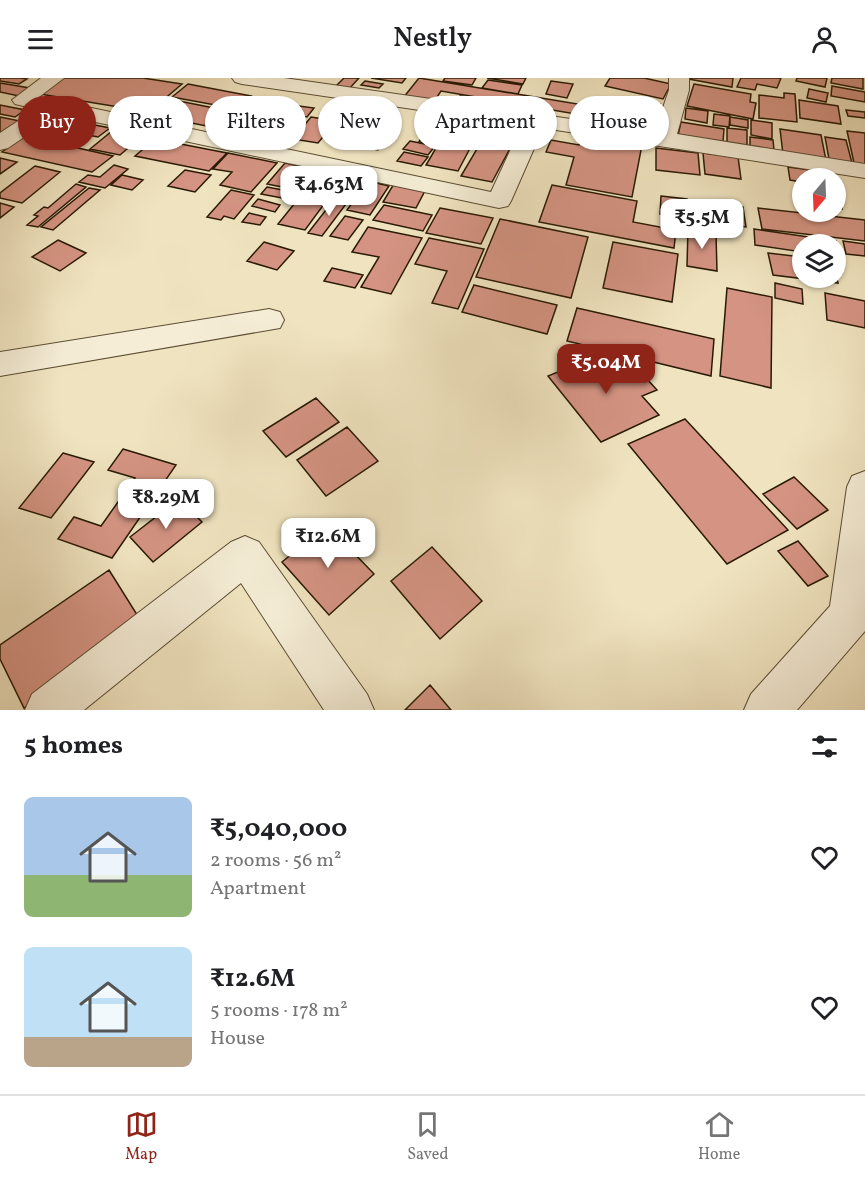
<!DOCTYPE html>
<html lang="en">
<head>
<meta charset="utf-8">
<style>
	:root { --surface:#fff; --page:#f6f6f6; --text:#202124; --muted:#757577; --line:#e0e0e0; --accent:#8f2418 }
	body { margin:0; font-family:Vollkorn,serif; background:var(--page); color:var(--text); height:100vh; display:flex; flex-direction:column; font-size:22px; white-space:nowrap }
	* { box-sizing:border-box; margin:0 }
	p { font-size:20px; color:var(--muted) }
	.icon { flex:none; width:33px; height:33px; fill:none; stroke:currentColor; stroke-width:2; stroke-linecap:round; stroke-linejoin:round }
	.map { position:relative; height:632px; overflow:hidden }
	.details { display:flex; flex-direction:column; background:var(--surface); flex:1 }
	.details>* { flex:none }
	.banner { position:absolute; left:18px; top:18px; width:830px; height:54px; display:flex; gap:12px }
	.needle { width:39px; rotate:199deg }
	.controls { position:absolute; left:792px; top:90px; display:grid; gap:12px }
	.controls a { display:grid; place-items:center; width:54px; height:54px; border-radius:50%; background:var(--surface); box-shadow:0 2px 4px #0004; font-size:30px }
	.price { position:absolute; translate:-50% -51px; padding:0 14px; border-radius:12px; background:#fff; color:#222; font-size:20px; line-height:39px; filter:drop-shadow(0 2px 3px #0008) }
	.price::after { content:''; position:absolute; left:50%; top:36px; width:18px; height:14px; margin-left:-9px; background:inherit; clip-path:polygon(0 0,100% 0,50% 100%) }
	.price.current { background:var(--accent); color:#fff }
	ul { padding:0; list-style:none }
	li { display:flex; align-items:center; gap:18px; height:150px; padding:0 24px }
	li span { display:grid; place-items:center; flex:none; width:168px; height:120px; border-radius:9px; color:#555 }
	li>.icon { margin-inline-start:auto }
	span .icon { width:72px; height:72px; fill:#fffc; stroke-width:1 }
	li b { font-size:26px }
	h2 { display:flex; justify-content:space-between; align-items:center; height:72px; padding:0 24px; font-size:26px }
	.tag { padding:0 21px; border-radius:27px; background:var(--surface); box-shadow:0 2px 4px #0004; font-size:21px; line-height:54px }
	.tag.current { background:var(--accent); color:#fff }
	header { display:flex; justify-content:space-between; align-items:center; height:78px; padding:0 24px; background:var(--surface); font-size:27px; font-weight:600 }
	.tab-bar { display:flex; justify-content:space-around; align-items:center; height:84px; border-top:2px solid var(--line); background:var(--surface); font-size:16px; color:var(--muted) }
	.tab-bar a { display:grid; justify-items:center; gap:3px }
	.tab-bar .current { color:var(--accent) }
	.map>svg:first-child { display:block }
	.building { fill:#d59483; stroke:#291a03; stroke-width:1.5 }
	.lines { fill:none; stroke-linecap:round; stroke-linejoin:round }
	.minor-casing { stroke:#5b4c32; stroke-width:2 }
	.minor { fill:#f5edd6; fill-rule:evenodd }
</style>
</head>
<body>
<header><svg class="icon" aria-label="menu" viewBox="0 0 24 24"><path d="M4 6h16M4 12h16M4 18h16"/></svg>Nestly<svg class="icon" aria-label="person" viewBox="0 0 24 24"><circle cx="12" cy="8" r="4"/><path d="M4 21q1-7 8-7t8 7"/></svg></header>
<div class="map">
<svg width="865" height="632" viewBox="0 0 865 632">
	<rect width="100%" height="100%" fill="#f0e4c0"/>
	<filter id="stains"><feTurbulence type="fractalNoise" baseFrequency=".00333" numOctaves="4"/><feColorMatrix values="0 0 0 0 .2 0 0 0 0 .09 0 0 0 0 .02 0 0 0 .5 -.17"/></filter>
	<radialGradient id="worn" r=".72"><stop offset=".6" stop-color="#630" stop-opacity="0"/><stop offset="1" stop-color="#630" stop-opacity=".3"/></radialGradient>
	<!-- building -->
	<path class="building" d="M0,0H20L27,1L19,6L0,3Z
		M63,0H143L182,6L149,34L40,16Z
		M344,0H359L349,11L336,8Z
		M371,0H406L402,5Z
		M419,0L614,32L611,42L441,13L429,31L399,25Z
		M445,0H476L472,7L443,3Z
		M487,0H526L523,6Z
		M610,0H644L671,6L663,21L605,8Z
		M683,0H733L732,9Z
		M741,0H781L777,10L757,6L755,12L737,9Z
		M797,0H827L825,9L796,3Z
		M832,0H863V11L831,5Z
		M488,2L522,7L518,16L482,10Z
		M365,3L383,6L379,10L361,7Z
		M551,3L573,6L567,20L546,16Z
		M0,5L30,10L19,18L0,14Z
		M188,6L251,18L237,31L172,19Z
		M694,6L751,16L750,24L756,25L753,41L687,28Z
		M832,8L865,14V24L831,18Z
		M809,11L828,15L826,24L807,20Z
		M784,15L795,16L797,44L759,40V17L784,20Z
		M460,18L508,26L500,41L450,32Z
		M169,21L234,34L217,50L150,37Z
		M643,22L660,26L639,54L620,48Z
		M799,22L838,28L841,46L800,40Z
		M284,26L314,30L307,39L277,35Z
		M0,27L25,32L15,39L0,36Z
		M686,30L708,33L707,45L685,41Z
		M846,32L865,34V40L848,38Z
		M51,36L63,39L38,58L25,55Z
		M714,36L730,38L729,49L713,47Z
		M281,38L298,41L290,50L267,46L271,42L277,43Z
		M0,39L25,44L0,60Z
		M311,39L336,43L318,65L293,61Z
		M730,39L748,42V50L730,47Z
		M67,42L79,44L58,60L47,58Z
		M751,42L772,45V61L751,57Z
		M346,44L366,48L362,50L389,56L378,72L331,63Z
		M681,44L724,51L723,64L678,57Z
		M90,46L110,50L98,59L78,55Z
		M262,48L297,54L291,62L256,55Z
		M727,50L747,52V68L727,65Z
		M426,51L441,53L434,66L419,64Z
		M780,51L821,57L826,82L783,76Z
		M112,53L142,58L120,77L90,71Z
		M446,53L476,59L458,93L426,87Z
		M847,53L865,55V86L854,85Z
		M25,58L113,78L92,94L2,74Z
		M582,58L642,67L632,119L566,107L574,79L546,74L551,62L579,67Z
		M484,59L513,65L492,104L461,98Z
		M750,59L773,62L774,72L750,68Z
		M825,59L846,62L852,85L829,81Z
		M155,61L227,75L209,93L135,78Z
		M410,63L435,68L428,77L403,71Z
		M656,70L698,75L700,97L656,92Z
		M404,74L428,79L421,88L397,83Z
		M228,75L277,85L251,114L220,107L232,94L213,91Z
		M703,75L738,79L741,101L705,96Z
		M0,80L17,84L0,96Z
		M285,85L343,97L334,108L310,103L302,113L267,106Z
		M114,87L128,91L105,110L79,104L88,97L100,99Z
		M35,88L60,94L22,125L0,120V115Z
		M788,89L833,95L834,100H802V104L790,102Z
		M185,92L211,97L195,114L168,108Z
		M122,97L143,102L132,112L111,107Z
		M368,103L389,108L370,137L347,132Z
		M395,104L427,109L416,130L383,124Z
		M311,105L336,110L305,152L278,146Z
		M797,105L802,106V124L797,123Z
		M76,106L86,109L38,149L27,147L38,138L34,137L44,129L48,130Z
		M552,107L637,123L633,144L676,152L674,170L539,144Z
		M267,109L288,113L282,120L261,116Z
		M89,110L100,112L53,152L41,149Z
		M836,111L840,112L842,131L836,130Z
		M231,112L254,117L234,141L224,138L221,142L207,139Z
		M661,118L687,121V132L680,131V139L660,136Z
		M336,119L349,122L322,158L308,155Z
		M258,121L280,127L275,134L252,128Z
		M0,125L14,129L0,140Z
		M708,125L743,129L746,149L710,145Z
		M384,127L432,137L423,153L373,142Z
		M440,130L493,140L481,166L426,155Z
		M758,130L865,142V163L762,151Z
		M249,135L266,139L260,147L242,144Z
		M345,138L363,142L348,162L330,158Z
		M500,141L588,159L571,220L476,199Z
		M368,149L422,160L391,216L361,209L379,179L352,174Z
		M688,151L716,156L717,193L687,188Z
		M754,151L836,163L839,175L836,174V166H802V174L755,167Z
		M429,160L484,171L458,231L432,225L447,193L415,186Z
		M58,162L86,175L60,193L32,179Z
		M843,163L865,166V178L846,176Z
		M264,164L294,173L277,192L247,183Z
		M613,164L678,176L672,224L603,210Z
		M768,175L802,179V200H836V197L838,205L773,197Z
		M332,190L363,197L355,210L324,203Z
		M775,205L802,211L803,226L775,220Z
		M474,207L557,227L547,256L462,234Z
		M727,210L772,219L771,310L720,298Z
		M825,215L865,223V250L827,242Z
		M577,230L714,261L711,298L567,263Z
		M604,275L616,289L633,286L657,312L642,318L659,337L601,364L548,298Z
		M316,320L339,344L286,379L263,353Z
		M685,341L788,452L727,486L628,366Z
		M347,349L378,383L326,418L297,382Z
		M123,371L176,387L112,480L58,461L74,439L101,448L135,400L108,392Z
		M63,375L94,384L51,440L19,430Z
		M794,399L828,432L797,451L763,416Z
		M179,421L202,444L153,484L130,459Z
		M327,447L374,496L329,537L282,484Z
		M798,463L828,498L808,508L778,473Z
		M432,469L482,523L440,561L391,503Z
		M109,492L141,543L24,630L0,581V567Z
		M430,607L451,632H405Z"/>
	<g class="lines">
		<defs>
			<path id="minor" d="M41,0H64L39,19L491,114L522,47L242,6L235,4L232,0H284L655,53L669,12V0H689V12L677,56L865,86V100L543,50L511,123L508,128L499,130L58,36L8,70L0,72V55L36,31L15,26L12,22Z
				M269,231L280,234L284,242L280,250L0,298V274Z
				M865,393V553L797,632H744L751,616L830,528L847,409L852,398Z
				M245,458L259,464L367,616L374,632H324L241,505L84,632H25L32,616L231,464Z"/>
		</defs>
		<!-- minor casing -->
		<use href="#minor" class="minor-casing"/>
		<!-- minor -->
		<use href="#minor" class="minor"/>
	</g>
	<rect width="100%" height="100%" filter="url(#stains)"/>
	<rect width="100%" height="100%" fill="url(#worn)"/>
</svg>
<div class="controls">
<a><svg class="needle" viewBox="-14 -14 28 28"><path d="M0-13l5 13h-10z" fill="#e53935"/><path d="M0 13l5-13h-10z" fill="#757577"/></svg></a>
<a><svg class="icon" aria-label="layers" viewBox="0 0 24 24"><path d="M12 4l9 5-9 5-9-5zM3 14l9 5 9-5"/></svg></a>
</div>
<b class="price" style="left:329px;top:139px">₹4.63M</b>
<b class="price" style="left:702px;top:172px">₹5.5M</b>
<b class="price current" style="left:606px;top:317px">₹5.04M</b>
<b class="price" style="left:166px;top:452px">₹8.29M</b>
<b class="price" style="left:328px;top:491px">₹12.6M</b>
<div class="banner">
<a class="tag current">Buy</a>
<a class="tag">Rent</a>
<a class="tag">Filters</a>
<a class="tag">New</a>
<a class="tag">Apartment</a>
<a class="tag">House</a>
</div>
</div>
<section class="details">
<h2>5 homes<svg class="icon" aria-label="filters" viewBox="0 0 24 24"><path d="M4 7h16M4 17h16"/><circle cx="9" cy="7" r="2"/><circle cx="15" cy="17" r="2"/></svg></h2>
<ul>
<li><span style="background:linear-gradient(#a9c7e8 65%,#8fb573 0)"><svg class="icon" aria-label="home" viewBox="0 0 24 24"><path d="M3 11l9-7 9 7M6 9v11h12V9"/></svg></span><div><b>₹5,040,000</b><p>2 rooms · 56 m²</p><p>Apartment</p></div><svg class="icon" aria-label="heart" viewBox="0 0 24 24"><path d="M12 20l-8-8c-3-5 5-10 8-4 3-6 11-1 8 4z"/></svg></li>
<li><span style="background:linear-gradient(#bfe0f5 75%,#b9a48a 0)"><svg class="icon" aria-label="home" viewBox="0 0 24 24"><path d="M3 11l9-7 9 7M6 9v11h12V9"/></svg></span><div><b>₹12.6M</b><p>5 rooms · 178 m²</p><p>House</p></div><svg class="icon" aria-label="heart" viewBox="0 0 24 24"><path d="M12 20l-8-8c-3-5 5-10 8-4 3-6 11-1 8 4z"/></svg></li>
</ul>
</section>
<nav class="tab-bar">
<a class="current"><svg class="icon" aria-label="map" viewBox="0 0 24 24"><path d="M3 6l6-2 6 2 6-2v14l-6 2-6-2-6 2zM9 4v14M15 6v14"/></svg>Map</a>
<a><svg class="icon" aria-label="saved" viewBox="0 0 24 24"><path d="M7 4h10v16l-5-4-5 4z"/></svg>Saved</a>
<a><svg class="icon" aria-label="home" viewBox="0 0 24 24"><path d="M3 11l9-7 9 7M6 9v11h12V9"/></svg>Home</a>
</nav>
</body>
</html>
